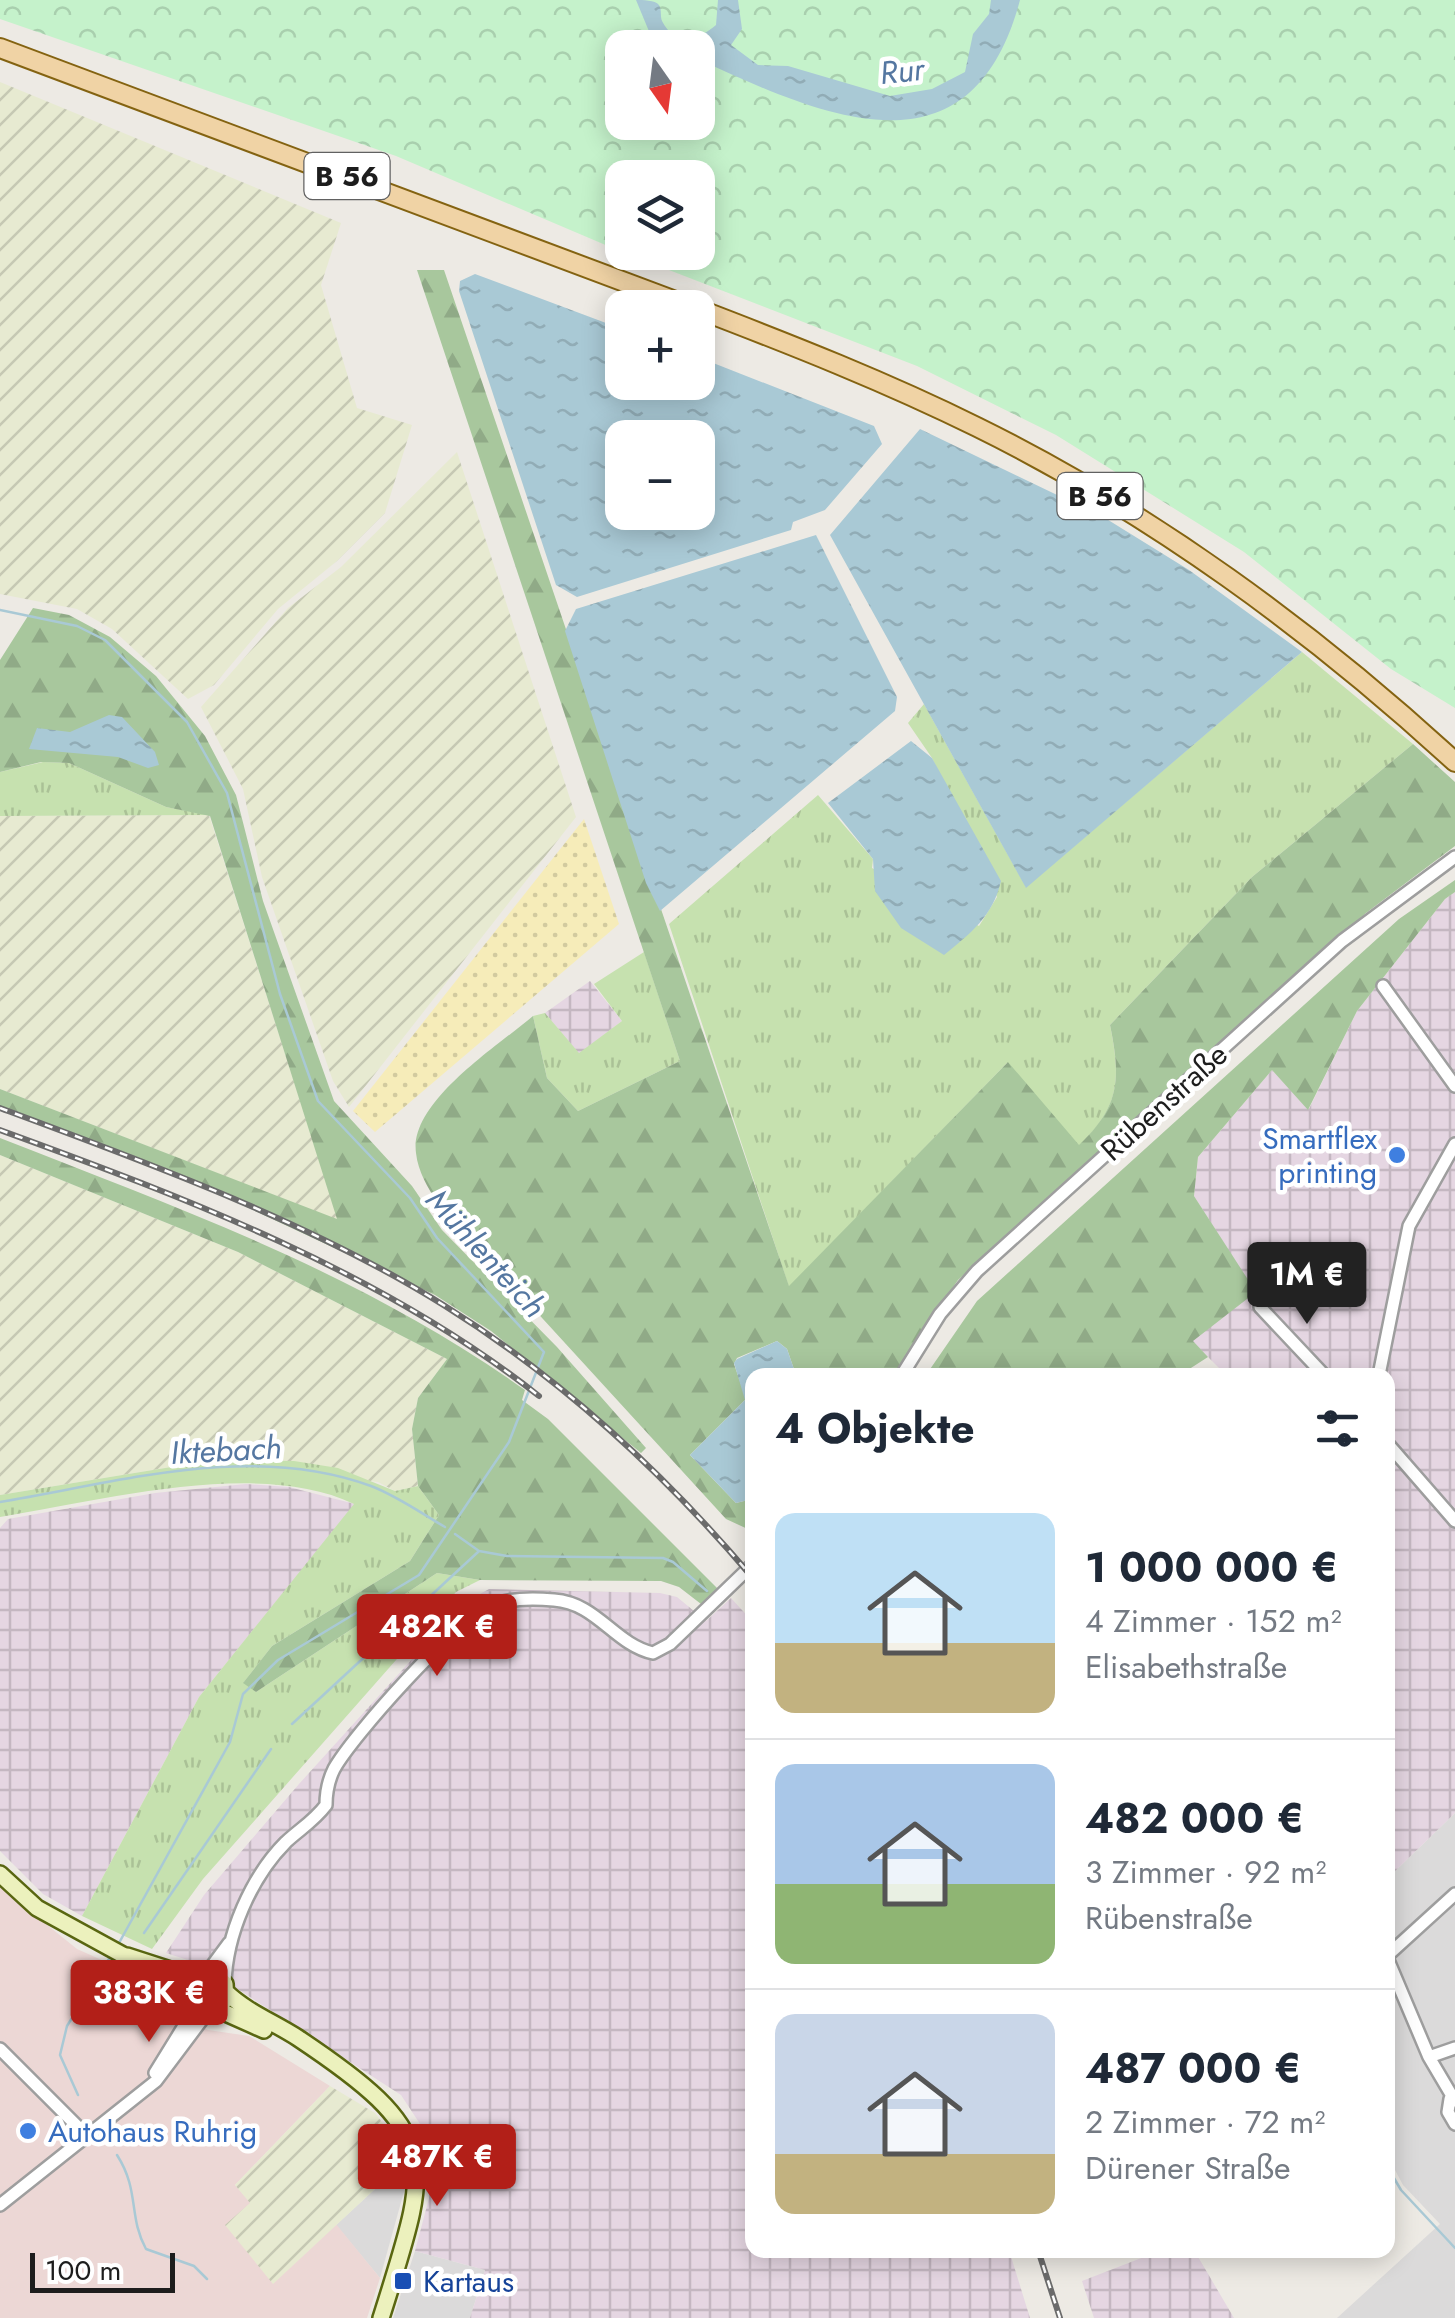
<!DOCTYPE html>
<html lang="de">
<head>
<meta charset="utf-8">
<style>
	:root { --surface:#fff; --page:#f2f2f3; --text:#1f2937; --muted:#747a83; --line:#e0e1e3; --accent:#b21f18 }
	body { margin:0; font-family:Jost,sans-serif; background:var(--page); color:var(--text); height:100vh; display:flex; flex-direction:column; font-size:38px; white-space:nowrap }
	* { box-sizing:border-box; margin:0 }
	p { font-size:32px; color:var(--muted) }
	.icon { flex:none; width:55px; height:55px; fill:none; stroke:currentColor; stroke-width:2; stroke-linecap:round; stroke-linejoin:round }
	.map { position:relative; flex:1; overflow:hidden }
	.sheet { position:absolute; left:745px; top:1368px; width:650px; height:890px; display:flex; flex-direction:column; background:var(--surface); border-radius:20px; box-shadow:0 5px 25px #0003 }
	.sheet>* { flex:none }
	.needle { width:65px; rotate:166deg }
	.buttons { position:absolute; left:605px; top:30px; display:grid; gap:20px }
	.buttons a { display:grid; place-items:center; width:110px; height:110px; border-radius:20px; background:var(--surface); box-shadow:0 5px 25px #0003; font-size:50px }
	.scale { position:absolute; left:30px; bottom:25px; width:145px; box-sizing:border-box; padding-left:10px; border:5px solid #1d1d1d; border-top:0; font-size:28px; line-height:35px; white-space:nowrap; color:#1d1d1d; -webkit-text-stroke:8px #fff; paint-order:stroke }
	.price { position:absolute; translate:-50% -85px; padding:0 22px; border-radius:10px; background:var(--accent); color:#fff; font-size:32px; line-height:65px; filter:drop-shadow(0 2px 5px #0008) }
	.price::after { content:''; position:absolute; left:50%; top:60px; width:30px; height:22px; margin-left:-15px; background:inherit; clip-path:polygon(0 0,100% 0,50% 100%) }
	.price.on { background:#222; color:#fff }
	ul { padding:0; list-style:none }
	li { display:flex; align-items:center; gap:30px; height:250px; padding:0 30px }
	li+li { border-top:2px solid var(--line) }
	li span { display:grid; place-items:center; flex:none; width:280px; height:200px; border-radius:20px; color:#555 }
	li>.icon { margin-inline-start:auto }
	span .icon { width:120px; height:120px; fill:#fffc; stroke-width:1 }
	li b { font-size:42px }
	h2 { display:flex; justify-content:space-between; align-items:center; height:120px; padding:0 30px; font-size:42px }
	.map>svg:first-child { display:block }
	.residential { fill:#dbdada }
	.commercial { fill:#ecd7d5 }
	.industrial { fill:url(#industrial-grid) }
	.farmland { fill:url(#farmland-furrows) }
	.grass { fill:url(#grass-tufts) }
	.forest { fill:url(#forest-firs) }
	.sand { fill:url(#sand-dots) }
	.park { fill:url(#park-crowns); fill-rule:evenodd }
	.water { fill:url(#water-ripples); fill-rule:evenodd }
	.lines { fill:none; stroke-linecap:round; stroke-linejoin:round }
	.stream { stroke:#a9c9d5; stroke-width:2.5 }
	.street-casing { stroke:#9e9e9e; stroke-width:16 }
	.secondary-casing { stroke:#596611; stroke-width:20 }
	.primary-casing { stroke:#846311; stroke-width:22 }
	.street { stroke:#fff; stroke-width:11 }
	.secondary { stroke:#ecf1bd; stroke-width:15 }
	.primary { stroke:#f0d3a5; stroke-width:18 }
	.rail-casing { stroke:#6b6b6b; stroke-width:6 }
	.rail { stroke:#fff; stroke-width:2.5; stroke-dasharray:8; stroke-linecap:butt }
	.shop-dot { fill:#3f7fe0; stroke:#fff; stroke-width:4 }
	.transit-dot { fill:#1a4fb4; stroke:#fff; stroke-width:4 }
	.labels { text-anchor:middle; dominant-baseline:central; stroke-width:9; stroke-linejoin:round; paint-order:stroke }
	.shield { fill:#fff; stroke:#616161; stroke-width:2.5 }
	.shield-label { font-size:28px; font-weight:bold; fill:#1d1d1d }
	.street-label { font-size:30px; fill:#1d1d1d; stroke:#fff }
	.shop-label { font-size:30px; fill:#366cbe; stroke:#fff; text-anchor:end }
	.transit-label { font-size:30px; fill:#164399; stroke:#fff; text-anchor:start }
	.water-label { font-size:32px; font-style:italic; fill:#5577a1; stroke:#fff }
</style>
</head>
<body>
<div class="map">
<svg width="1455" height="2318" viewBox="0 0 1455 2318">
	<defs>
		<pattern id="industrial-grid" width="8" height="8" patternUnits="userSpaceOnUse" patternTransform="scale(2.5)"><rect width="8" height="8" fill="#e5d6e2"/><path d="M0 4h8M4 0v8" fill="none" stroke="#c4b7c1"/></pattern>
		<pattern id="farmland-furrows" width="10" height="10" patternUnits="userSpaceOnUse" patternTransform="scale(2.5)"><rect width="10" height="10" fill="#e7ead1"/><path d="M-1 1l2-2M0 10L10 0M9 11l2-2" fill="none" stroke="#c6c8b3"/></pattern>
		<pattern id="grass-tufts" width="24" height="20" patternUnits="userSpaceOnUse" patternTransform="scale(2.5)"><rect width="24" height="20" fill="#c6e1af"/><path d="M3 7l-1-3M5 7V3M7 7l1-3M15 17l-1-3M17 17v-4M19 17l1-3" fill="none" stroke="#aac196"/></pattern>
		<pattern id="forest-firs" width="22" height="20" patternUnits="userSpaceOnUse" patternTransform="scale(2.5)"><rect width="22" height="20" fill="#a8c79d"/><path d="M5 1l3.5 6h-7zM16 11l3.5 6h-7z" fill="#90aa87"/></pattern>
		<pattern id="sand-dots" width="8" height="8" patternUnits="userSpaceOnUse" patternTransform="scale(2.5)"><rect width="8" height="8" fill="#f6ecb9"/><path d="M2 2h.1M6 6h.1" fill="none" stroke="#d2ca9f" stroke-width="1.8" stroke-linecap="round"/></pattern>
		<pattern id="park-crowns" width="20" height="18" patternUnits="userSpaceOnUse" patternTransform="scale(2.5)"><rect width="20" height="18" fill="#c5f2cb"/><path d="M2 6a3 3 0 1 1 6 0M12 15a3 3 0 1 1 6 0" fill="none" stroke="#a9cfae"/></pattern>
		<pattern id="water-ripples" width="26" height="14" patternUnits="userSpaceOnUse" patternTransform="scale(2.5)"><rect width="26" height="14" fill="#a9c9d5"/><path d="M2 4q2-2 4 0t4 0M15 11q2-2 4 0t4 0" fill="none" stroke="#91acb6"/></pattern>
	</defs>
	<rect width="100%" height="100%" fill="#edeae4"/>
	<!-- residential -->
	<path class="residential" d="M1455,1813V2318H1337L1440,2224L1403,2185L1388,2157V1878Z
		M403,2163L405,2188L380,2278L336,2225Z
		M415,2251L485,2270L470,2318H393Z"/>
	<!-- commercial -->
	<path class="commercial" d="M0,1887L77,1949L122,1969L177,2014L208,2030L249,2036L330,2086L235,2185L251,2203L273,2283L336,2224L380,2278L367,2318H0Z"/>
	<!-- industrial -->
	<path class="industrial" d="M1455,892V1813L1388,1878V1375H1226L1192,1341L1255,1292L1194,1196L1198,1157L1272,1070L1309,1109L1357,1011L1445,899Z
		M590,981L622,1021L579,1054L545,1013Z
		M246,1484L289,1487L355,1504L199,1697L82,1916L43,1894L0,1851V1528L8,1519L155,1493Z
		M489,1589L660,1593L677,1597L706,1621L731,1598L752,1621V2250H1009L1030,2318H470L485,2270L415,2251L429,2198L427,2161L420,2124L401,2095L236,1988L219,1970L166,1953L204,1895L299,1784L462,1604Z
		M1162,2250H1194L1234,2318H1094L1082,2281Z"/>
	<!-- farmland -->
	<path class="farmland" d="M0,82L341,223L321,285L357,408L412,425L385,513L337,561L278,609L214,685L188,699L112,629L77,609L0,594Z
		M457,452L576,817L349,1107L333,1081L262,877L243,789L201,707L288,608L341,567Z
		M209,815L338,1220L0,1089V816Z
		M0,1155L238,1252L447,1359L418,1398L412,1429L418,1486L395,1491L378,1482L214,1460L0,1495Z
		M330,2086L375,2113L393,2137L403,2163L273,2284L225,2225L250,2203L235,2185Z"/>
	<!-- grass -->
	<path class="grass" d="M1302,652L1413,744L1252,877L1110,1025C1121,1080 1120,1106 1079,1146L1007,1063L789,1287L669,924L818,795L873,859L872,868L979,926L997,897L932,758L908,723L924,704L1026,887Z
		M43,762L69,763L166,807L209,815L0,816V772Z
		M644,952L680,1061L578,1111L547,1078L533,1016L545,1013L579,1053L622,1021L594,984Z
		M214,1460L294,1461L338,1468L395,1491L418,1486L439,1515L410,1561L272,1646L244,1682L256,1692L437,1573L480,1580L456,1592L203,1879L152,1949L82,1916L199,1697L354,1504C258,1458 102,1501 0,1517V1495Z"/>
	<!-- forest -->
	<path class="forest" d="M417,270H444L789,1286L1008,1062L1079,1145C1120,1106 1121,1079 1110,1025L1252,877L1413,744L1455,782V846L1366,913L958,1280L893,1375H796L787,1349L777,1341L737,1358L734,1364L746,1399L690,1455L736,1503L752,1499V1531L726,1519L437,1203C428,1187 418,1172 416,1153C409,1102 498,1046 533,1016L547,1078L578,1111L680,1061Z
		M33,608L69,615L110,637L156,676L205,736L236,795L263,901L334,1101L412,1186L442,1230L557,1347L646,1448L641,1453L491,1331L435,1295L176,1174L0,1110V1089L337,1219L210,816L166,807L69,763L41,762L0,772V660Z
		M1455,880V892L1445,899L1357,1011L1308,1110L1272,1070L1198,1157L1194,1196L1256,1292L1193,1341L1208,1357L1180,1375H926L977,1301L1399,919Z
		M0,1138C186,1211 360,1273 525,1390L522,1400L548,1419L718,1589L701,1604L679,1587L661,1581L480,1580L437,1573L256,1692L243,1683L272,1646L410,1561L439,1515L418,1486L412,1429L418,1398L447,1359L238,1252L0,1155Z"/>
	<!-- sand -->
	<path class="sand" d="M584,819L619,924L375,1132L353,1111Z"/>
	<!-- park -->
	<path class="park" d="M0,0H1455V708L1391,669L1244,552L1056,435L917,366L625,253L698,252V178H622V252L396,156L0,19ZM622,48H698V122H622Z"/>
	<!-- water -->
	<path class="water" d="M636,0C643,0 655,0 659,5C662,10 660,16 662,21C675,47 699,40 716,25L718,0H738L742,29L731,45L758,65L788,66L890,96L932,89L965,72L973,34L989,14L991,0H1020C971,184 823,117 698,59V48L668,47L653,41Z
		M475,274L622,329V382H698V357L874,426L882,444L825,510L793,522L791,530L577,597L556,585L459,291L460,281ZM622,438H698V512H622Z
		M920,429L1105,518L1189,570L1302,652L1026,888L830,535Z
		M816,535L897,697L895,711L660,911L646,883L565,631L576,609Z
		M109,715L122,717L155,752L159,765L148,768L118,757L29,749L37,728L70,732Z
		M911,741L932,758L1001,881C993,916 971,933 944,955L901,928L875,891L873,859L828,803Z
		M777,1341L787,1349L796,1375H752V1499L736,1503L690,1455L745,1400L734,1363L737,1359Z"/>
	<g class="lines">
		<!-- stream -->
		<path class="stream" d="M0,610L77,626L105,640L187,722L227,793L280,994L318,1101L410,1198L437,1238L544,1352L509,1442L419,1575L278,1660L243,1694L230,1742L119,1943
			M0,1502C121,1482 251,1442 371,1486C397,1496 421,1513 445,1527
			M455,1534L479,1551L507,1556L663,1558L673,1562L707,1591
			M292,1724L478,1552
			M144,1933L271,1749
			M78,2095L60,2055L67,2026L112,1954
			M117,2155C140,2191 128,2216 146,2249L194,2266L207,2279
			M1388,2168L1401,2190L1455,2248"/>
		<defs>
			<path id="street" d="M1383,986L1455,1086
				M1260,1307L1324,1375
				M902,1375L940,1314L977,1271L1342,941L1455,857
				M1379,1375L1409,1226L1455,1144
				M1388,1444L1455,1521
				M1388,1955L1455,1894
				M1388,1960L1429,2057L1455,2101
				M206,1974L229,1943
				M225,1984C226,1935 251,1877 286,1842C300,1829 314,1821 326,1805C326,1792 328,1781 334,1769C353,1735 453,1624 486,1608C505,1598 532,1598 554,1600C597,1603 614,1644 653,1653L670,1644L752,1565
				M0,2049L87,2136
				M1429,2057L1455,2048
				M155,2073L187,2021L190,2002
				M1450,2099L1448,2112L1455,2124
				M0,2205L156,2081L207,2013"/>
			<path id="secondary" d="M0,1874L37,1908L174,1983L200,2012H213L226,1999L225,1984L217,1976L195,1978L127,1956
				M227,1993C247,2012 275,2023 298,2038C445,2136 431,2159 381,2318
				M219,2010L264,2030"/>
			<path id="primary" d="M0,48L694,308
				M698,309C792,345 886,382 977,427C1150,512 1314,632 1455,762"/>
		</defs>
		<!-- street casing -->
		<use href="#street" class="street-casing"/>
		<!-- secondary casing -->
		<use href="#secondary" class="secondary-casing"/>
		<!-- primary casing -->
		<use href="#primary" class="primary-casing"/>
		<!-- street -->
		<use href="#street" class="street"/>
		<!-- secondary -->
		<use href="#secondary" class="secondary"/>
		<!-- primary -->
		<use href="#primary" class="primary"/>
		<defs>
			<path id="rail" d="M0,1108C146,1162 313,1223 445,1306C562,1379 663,1472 752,1577
				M0,1130C187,1198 382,1272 539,1396
				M1038,2250L1060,2318"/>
		</defs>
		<!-- rail casing -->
		<use href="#rail" class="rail-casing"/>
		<!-- rail -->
		<use href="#rail" class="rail"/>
	</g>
	<!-- markers -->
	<g class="shop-dot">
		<circle cx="1397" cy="1155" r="10"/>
		<circle cx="28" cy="2131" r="10"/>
	</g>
	<rect class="transit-dot" x="393" y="2271" width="20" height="20" rx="5"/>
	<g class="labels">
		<!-- shield labels -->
		<g class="shield">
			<rect x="304.5" y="153" width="85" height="46" rx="8"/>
			<rect x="1057.5" y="473" width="85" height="46" rx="8"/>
		</g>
		<g class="shield-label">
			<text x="347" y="176">B 56</text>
			<text x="1100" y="496">B 56</text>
		</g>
		<!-- street labels -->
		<g class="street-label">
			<text transform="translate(1164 1102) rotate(-42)">Rübenstraße</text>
		</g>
		<!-- shop labels -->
		<g class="shop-label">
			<text x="1377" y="1138">Smartflex<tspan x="1377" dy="34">printing</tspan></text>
			<text x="48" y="2131" text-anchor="start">Autohaus Ruhrig</text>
		</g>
		<!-- transit labels -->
		<g class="transit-label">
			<text x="423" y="2281">Kartaus</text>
		</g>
		<!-- water labels -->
		<g class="water-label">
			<text transform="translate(902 71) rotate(-6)">Rur</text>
			<text transform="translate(486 1253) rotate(48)">Mühlenteich</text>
			<text transform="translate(226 1450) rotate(-3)">Iktebach</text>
		</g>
	</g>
</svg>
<div class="buttons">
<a><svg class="needle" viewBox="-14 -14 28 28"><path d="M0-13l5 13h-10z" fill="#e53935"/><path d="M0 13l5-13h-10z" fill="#747a83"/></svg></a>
<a><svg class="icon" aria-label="layers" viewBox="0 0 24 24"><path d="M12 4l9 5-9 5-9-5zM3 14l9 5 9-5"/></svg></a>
<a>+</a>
<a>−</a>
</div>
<div class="scale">100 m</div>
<b class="price on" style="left:1307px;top:1327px">1M €</b>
<b class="price" style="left:437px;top:1679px">482K €</b>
<b class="price" style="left:149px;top:2045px">383K €</b>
<b class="price" style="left:437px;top:2209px">487K €</b>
<section class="sheet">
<h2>4 Objekte<svg class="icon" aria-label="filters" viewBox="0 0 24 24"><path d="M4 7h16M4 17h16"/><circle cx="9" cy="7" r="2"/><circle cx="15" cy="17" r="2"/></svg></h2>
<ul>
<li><span style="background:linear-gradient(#bfe0f5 65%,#c2b280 0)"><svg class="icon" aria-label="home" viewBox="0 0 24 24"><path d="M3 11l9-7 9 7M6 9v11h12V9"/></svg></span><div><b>1 000 000 €</b><p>4 Zimmer · 152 m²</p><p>Elisabethstraße</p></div></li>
<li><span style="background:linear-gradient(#a9c7e8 60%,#8fb573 0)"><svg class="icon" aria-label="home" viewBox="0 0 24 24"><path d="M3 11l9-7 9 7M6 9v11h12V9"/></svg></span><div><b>482 000 €</b><p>3 Zimmer · 92 m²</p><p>Rübenstraße</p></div></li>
<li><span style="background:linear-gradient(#c9d6e8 70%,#c2b280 0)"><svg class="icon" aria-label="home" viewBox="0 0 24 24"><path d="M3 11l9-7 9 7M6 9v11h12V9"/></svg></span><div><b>487 000 €</b><p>2 Zimmer · 72 m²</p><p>Dürener Straße</p></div></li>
</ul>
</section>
</div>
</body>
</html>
